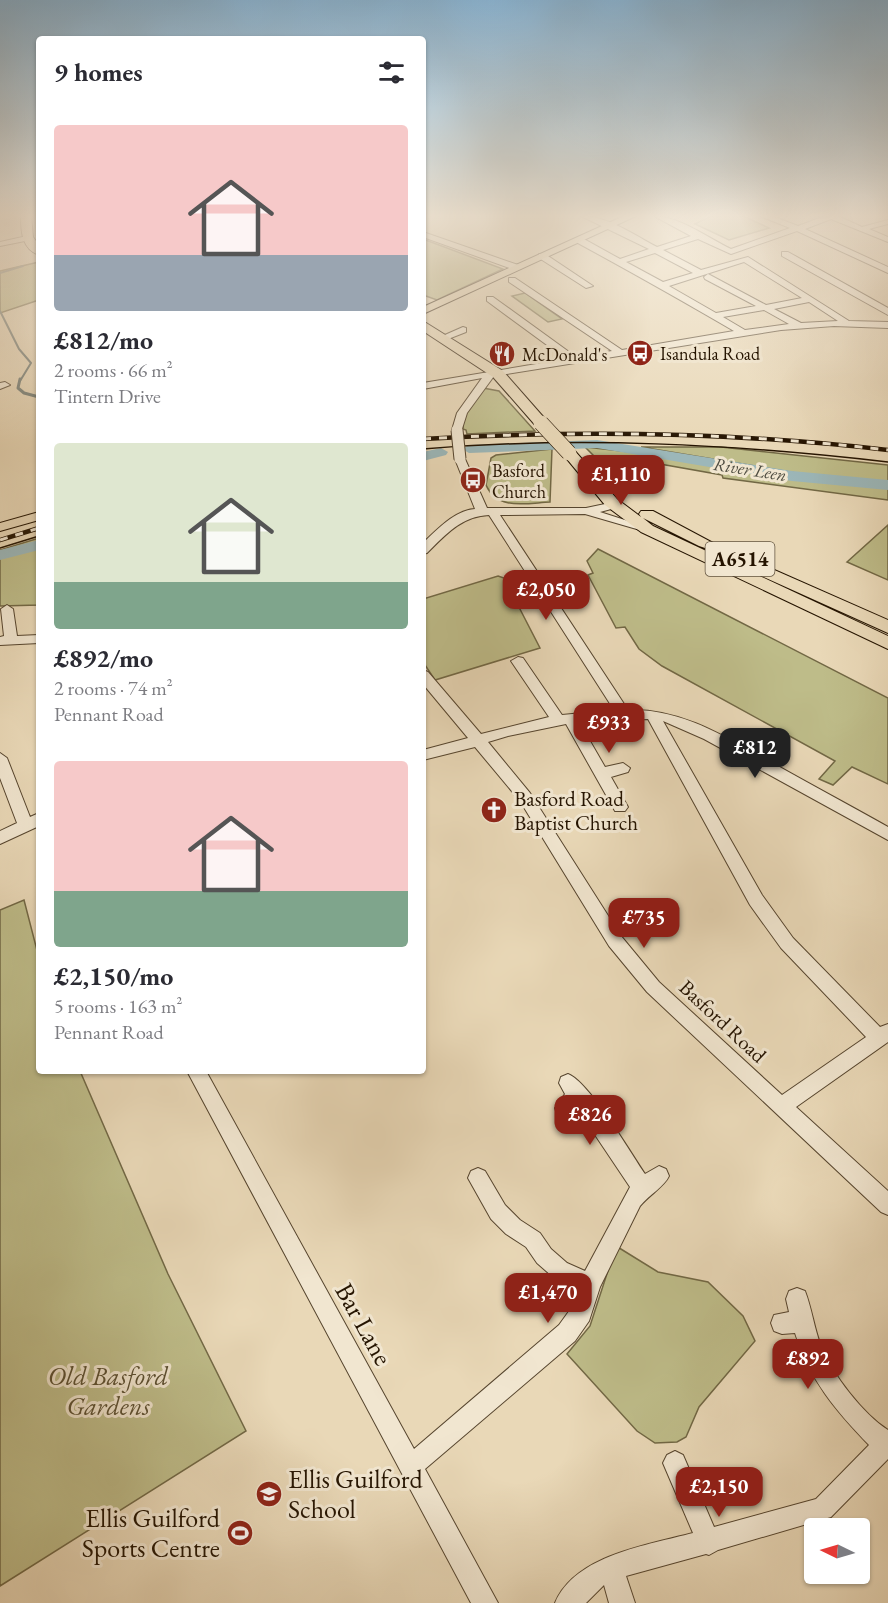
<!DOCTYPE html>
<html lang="en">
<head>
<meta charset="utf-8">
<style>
	:root { --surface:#fff; --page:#f2f2f3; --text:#2b2b33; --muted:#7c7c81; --accent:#8f2418 }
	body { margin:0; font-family:"EB Garamond",serif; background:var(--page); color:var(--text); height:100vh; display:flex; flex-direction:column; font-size:22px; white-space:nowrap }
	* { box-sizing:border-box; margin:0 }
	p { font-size:20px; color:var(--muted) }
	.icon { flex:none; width:33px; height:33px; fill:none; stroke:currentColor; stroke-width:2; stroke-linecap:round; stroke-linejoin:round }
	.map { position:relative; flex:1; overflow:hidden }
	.sheet { position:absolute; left:36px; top:36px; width:390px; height:1038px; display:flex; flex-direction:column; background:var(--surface); border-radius:6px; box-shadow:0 2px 4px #0004 }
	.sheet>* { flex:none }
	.needle { width:39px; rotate:275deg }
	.controls { position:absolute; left:804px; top:1518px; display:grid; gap:12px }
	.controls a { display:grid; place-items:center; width:66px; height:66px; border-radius:6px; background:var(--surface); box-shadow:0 2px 4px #0004; font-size:30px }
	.price { position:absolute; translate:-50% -51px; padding:0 14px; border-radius:12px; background:var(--accent); color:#fff; font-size:20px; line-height:39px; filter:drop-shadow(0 2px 3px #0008) }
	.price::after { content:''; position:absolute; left:50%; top:36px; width:18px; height:14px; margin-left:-9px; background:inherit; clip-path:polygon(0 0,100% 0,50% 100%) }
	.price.on { background:#222; color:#fff }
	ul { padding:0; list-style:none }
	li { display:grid; align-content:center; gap:12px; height:318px; padding:0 18px }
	li span { display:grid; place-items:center; height:186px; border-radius:6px; color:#555 }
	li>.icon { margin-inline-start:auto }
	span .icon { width:108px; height:108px; fill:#fffc; stroke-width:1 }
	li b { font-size:26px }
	h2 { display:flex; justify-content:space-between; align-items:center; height:72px; padding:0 18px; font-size:26px }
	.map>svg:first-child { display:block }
	.green { fill:#bebc89; stroke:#726845; stroke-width:1.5 }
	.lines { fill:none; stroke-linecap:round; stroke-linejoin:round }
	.stream-far1 { stroke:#6c766f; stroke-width:2 }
	.stream { stroke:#6c766f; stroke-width:3 }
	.river { fill:#9cb7b9; fill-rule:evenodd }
	.minor-casing { stroke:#56452e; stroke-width:2 }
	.major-casing { stroke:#251401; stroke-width:2 }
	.highway-casing { stroke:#251401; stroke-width:2 }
	.minor { fill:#f1e6d0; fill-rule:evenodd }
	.major { fill:#e9d8b7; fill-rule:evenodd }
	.highway { fill:#e9d8b7; fill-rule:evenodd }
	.tram { stroke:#251401; stroke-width:1.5 }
	.rail-casing { stroke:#251401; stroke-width:4.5 }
	.rail { stroke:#f1e6d0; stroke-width:3; stroke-dasharray:8; stroke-linecap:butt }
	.minor-bridge-casing { stroke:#56452e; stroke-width:13; stroke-linecap:butt }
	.highway-bridge-casing { stroke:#251401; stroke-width:16; stroke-linecap:butt }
	.minor-bridge { stroke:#f1e6d0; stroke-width:11 }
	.highway-bridge { stroke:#e9d8b7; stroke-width:15 }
	.labels { text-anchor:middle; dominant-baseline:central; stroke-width:6; stroke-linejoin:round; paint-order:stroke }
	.far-poi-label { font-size:18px; fill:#251401; stroke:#f1e6d0; text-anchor:start }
	.far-water-label { font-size:18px; font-style:italic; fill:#4f4d41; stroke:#f1e6d0 }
	.shield { fill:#f1e6d0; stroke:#62533f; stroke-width:1.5 }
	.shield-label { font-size:20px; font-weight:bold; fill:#251401 }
	.poi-label { font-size:21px; fill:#251401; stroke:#f1e6d0; text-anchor:start }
	.street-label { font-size:21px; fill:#251401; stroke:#f1e6d0 }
	.near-street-label { font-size:26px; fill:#251401; stroke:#f1e6d0 }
	.near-park-label { font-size:26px; font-style:italic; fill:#5b4f31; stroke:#f1e6d0 }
	.near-poi-label { font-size:26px; fill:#251401; stroke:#f1e6d0; text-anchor:start }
</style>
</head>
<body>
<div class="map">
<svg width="888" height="1603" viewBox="0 0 888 1603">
	<rect width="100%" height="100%" fill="#e9d8b7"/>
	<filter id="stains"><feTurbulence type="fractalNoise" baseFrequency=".00333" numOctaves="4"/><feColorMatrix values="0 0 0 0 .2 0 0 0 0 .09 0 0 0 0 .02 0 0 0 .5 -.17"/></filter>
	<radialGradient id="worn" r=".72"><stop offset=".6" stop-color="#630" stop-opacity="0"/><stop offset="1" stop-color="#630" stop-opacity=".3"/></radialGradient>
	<!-- green -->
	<path class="green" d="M711,216H743L769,228L729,240L695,224Z
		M423,239L503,269L437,300L423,295Z
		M39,262V300L0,313V271Z
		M525,293L562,319L548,322L512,296Z
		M483,388L499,391L535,431L467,434L466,430L463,429V418Z
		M585,447L640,453L784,478L888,488V500L723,478L722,475L626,458L594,456Z
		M641,447H721L888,465V482L796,473Z
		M552,449L550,502C527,503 497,511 486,485L491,458L496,455Z
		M888,525V580L847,562Z
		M39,538V605L0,606V550Z
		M598,549L888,698V784L852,767L833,785L819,779L835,761L662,666L639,649L625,627L616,628L588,575L593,573L587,561Z
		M498,576L504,578L540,648L435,680L423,662V599Z
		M24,900L39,958V1071H80L168,1274L246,1431L0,1586V910Z
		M616,1246L658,1272L708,1282L743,1316L755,1341L699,1407L686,1437L677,1442L655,1443L637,1431L567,1354L590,1326Z"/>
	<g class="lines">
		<!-- stream-far1 -->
		<path class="stream-far1" d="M0,273L23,266
			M0,311L19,349L31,363L20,381"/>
		<!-- stream -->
		<path class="stream" d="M20,379L18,388L24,393L39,397"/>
		<!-- river -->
		<path class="river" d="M597,440L792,471L888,480V490L792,481L597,448L469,453L462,449L469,445Z
			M441,448L448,452L446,455L423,461V452Z
			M39,540V550L0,560V550Z"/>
		<defs>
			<path id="minor" d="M581,216C608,216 634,235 657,247L691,236L654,216C679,216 710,239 731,249L790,228L760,216H772L798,226L825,216H838L862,227L888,220V224L869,229L888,237V242L831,219L805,229L888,267V273L797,231L731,254L698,239L663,250L701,270L748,257L849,321L888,322V328L834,326L781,330L494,376L467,413L461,432H453L452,430L457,413L482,378L423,389V383L566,359L487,301V297H493L576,357L612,351L509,282V278H515L622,350L734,331C681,300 631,272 576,242V238H582L620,259L649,249ZM655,253L693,273L663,282L626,262ZM744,262L802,298L766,305L708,274L704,277L705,279L756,306L716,313L669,286ZM809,302L838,321L801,323L774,309ZM764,310L789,324L745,330L723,317Z
				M423,232L521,266L522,268L515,270L423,237Z
				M27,236L31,238L30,240L0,246V242Z
				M782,252H788L888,308V315L782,256Z
				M539,254H545L593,286L586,288L539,258Z
				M463,327L466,328V332L443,341L438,338Z
				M0,383L5,382L10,385L0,389Z
				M460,456L465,459L487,508H586L605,504L607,500L611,499L617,502L615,508L600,512L653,529L647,532L585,514L500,515L628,710C683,708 729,739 776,765C813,786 851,806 888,827V840L704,739L663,721L762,895L793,938L880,1027L888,1024V1042L796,1107L888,1191V1215L881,1212L647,992L609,946L520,801L475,747L423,760V750L468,738L423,684V670L428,672L481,734L549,717L511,661L518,657L523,658L562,715L614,710L489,515C462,516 446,534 427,553L423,554V543C437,530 455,510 475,509L455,459ZM648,719L750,905L781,948L866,1037L782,1095L659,982L621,936L530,793L488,742L508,736L566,724L615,811H625L628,807L611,777L628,772L630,768L623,763L605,767L579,722Z
				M7,605L13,609L17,636L39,635V643L0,645V637L4,636L1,609Z
				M0,753L7,758L30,817L39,813V826L0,844V831L17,823L0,778Z
				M187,1071H206L414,1449L559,1325L572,1307L578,1289L553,1277L537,1263L526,1247L506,1234L491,1219L468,1178L471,1171L478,1168L485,1171L505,1205L520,1220L540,1233L551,1249L567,1263L585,1271L630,1187L577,1108L564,1117L557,1114L555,1108L565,1094L559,1083L561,1077L568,1074C589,1082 630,1152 645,1174L659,1166L666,1169L669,1176C665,1186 649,1195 640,1206L600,1287L589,1321L575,1341L425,1469L498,1603H471Z
				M797,1288L805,1291C812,1309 814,1328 821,1346C832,1374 863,1414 888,1430V1459L831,1517L718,1550L709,1555L706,1554L626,1576L635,1603H609L604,1585L586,1603H555C575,1555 648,1545 693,1533L663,1463L667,1455L675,1451L683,1455L714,1527L816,1499L869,1445C836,1411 809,1379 795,1333L782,1334L774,1331L771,1323L774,1315L789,1312L786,1299L789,1291Z"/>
			<path id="major" d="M624,216H636L423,314V307Z
				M39,512V520L0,531V523Z"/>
			<path id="highway" d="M21,216H31L33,237L39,245V255C22,249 21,232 21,216Z
				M423,321L503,371L546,420L548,423L546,426H536L493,377L423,331Z
				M569,449L574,450L617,499L641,517L639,514L641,511H653L713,543L705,548L699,546L643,518L653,526L888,636V649L641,532L605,505L562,453Z
				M763,565L888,620V633L757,574L755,570L757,566Z"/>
		</defs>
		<!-- minor casing -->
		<use href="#minor" class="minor-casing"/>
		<!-- major casing -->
		<use href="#major" class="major-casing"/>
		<!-- highway casing -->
		<use href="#highway" class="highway-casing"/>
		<!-- minor -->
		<use href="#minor" class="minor"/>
		<!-- major -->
		<use href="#major" class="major"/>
		<!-- highway -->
		<use href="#highway" class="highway"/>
		<!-- tram -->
		<path class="tram" d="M423,449C579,436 733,444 888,462
			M0,548L39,536"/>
		<defs>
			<path id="rail" d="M423,439C579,430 733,432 888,450
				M0,540L39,528"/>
		</defs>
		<!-- rail casing -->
		<use href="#rail" class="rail-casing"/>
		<!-- rail -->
		<use href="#rail" class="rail"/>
		<defs>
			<path id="minor-bridge" d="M457,430L460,459"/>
			<path id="highway-bridge" d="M541,423L569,453"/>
		</defs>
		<!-- minor-bridge casing -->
		<use href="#minor-bridge" class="minor-bridge-casing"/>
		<!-- highway-bridge casing -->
		<use href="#highway-bridge" class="highway-bridge-casing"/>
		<!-- minor-bridge -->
		<use href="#minor-bridge" class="minor-bridge"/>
		<!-- highway-bridge -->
		<use href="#highway-bridge" class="highway-bridge"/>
	</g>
	<!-- sky -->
	<linearGradient id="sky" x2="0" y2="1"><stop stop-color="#89b5d5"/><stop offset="0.49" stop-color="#f5eddf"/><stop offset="1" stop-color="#f5eddf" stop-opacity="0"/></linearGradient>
	<rect width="888" height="441" fill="url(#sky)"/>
	<!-- icons -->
	<defs>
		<symbol id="bus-disc" viewBox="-11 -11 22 22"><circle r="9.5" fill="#8f2418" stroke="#f1e6d0"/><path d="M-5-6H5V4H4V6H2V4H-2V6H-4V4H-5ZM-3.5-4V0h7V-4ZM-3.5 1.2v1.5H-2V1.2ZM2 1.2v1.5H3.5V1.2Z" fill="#fff"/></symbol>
		<symbol id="restaurant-disc" viewBox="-11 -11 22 22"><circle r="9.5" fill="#8f2418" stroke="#f1e6d0"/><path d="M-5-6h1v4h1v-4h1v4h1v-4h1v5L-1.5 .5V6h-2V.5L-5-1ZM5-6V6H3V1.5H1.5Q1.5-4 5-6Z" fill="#fff"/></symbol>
		<symbol id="church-disc" viewBox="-11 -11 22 22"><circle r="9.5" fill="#8f2418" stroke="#f1e6d0"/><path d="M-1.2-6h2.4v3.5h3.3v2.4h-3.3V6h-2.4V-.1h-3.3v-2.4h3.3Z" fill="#fff"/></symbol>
		<symbol id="school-disc" viewBox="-11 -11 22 22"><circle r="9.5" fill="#8f2418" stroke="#f1e6d0"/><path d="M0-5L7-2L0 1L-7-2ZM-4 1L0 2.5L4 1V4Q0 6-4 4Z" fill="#fff"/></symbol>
		<symbol id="stadium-disc" viewBox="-11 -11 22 22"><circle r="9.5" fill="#8f2418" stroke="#f1e6d0"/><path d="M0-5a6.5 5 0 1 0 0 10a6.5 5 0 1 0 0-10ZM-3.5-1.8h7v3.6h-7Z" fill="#fff"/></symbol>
	</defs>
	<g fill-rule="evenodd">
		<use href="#bus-disc" x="625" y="338" width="30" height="30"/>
		<use href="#restaurant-disc" x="487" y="339" width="30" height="30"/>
		<use href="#bus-disc" x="458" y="465" width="30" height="30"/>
		<use href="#church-disc" x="479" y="795" width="30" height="30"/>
		<use href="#school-disc" x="254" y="1479" width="30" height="30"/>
		<use href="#stadium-disc" x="225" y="1518" width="30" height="30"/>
	</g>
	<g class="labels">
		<!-- far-poi labels -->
		<g class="far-poi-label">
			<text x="660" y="353">Isandula Road</text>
			<text x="522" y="354">McDonald's</text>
			<text x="492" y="470">Basford<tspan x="492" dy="21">Church</tspan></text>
		</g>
		<!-- far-water labels -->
		<g class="far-water-label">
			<text transform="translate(750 469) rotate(9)">River Leen</text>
		</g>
		<!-- shield labels -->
		<rect class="shield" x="705.5" y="542" width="69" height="34" rx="4.5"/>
		<g class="shield-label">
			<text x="740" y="559">A6514</text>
		</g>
		<!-- poi labels -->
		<g class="poi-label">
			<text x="514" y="798">Basford Road<tspan x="514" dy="24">Baptist Church</tspan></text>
		</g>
		<!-- street labels -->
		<g class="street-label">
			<text transform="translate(723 1021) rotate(43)">Basford Road</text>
		</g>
		<!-- near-street labels -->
		<g class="near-street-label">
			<text transform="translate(364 1324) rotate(61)">Bar Lane</text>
		</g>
		<!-- near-park labels -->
		<g class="near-park-label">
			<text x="108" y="1376">Old Basford<tspan x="108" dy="30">Gardens</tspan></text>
		</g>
		<!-- near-poi labels -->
		<g class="near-poi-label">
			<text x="288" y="1479">Ellis Guilford<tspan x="288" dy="30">School</tspan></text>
			<text x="220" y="1518" text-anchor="end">Ellis Guilford<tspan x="220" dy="30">Sports Centre</tspan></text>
		</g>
	</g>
	<rect width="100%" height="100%" filter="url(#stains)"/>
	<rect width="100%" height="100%" fill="url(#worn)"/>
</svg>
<div class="controls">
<a><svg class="needle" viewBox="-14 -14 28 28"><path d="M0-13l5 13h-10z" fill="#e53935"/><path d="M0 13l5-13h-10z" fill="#7c7c81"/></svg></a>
</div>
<b class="price" style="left:621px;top:506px">£1,110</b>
<b class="price" style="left:546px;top:621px">£2,050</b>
<b class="price" style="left:609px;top:754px">£933</b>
<b class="price on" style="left:755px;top:779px">£812</b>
<b class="price" style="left:644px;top:949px">£735</b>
<b class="price" style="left:590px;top:1146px">£826</b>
<b class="price" style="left:548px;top:1324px">£1,470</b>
<b class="price" style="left:808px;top:1390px">£892</b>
<b class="price" style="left:719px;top:1518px">£2,150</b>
<section class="sheet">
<h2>9 homes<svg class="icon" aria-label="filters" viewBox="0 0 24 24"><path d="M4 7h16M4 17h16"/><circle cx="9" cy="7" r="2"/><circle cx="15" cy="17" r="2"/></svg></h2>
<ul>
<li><span style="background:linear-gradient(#f6c9c9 70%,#9aa5b1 0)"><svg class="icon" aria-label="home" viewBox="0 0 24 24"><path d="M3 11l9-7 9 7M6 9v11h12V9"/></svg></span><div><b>£812/mo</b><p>2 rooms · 66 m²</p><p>Tintern Drive</p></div></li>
<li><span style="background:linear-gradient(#dfe7d0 75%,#7fa58c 0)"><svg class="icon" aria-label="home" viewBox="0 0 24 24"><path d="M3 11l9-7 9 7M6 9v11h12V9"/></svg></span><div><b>£892/mo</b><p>2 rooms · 74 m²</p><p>Pennant Road</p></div></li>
<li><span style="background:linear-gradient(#f6c9c9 70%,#7fa58c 0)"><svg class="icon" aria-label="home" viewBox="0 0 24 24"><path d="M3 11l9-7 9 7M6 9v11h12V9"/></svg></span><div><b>£2,150/mo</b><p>5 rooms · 163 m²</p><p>Pennant Road</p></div></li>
</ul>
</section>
</div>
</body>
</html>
